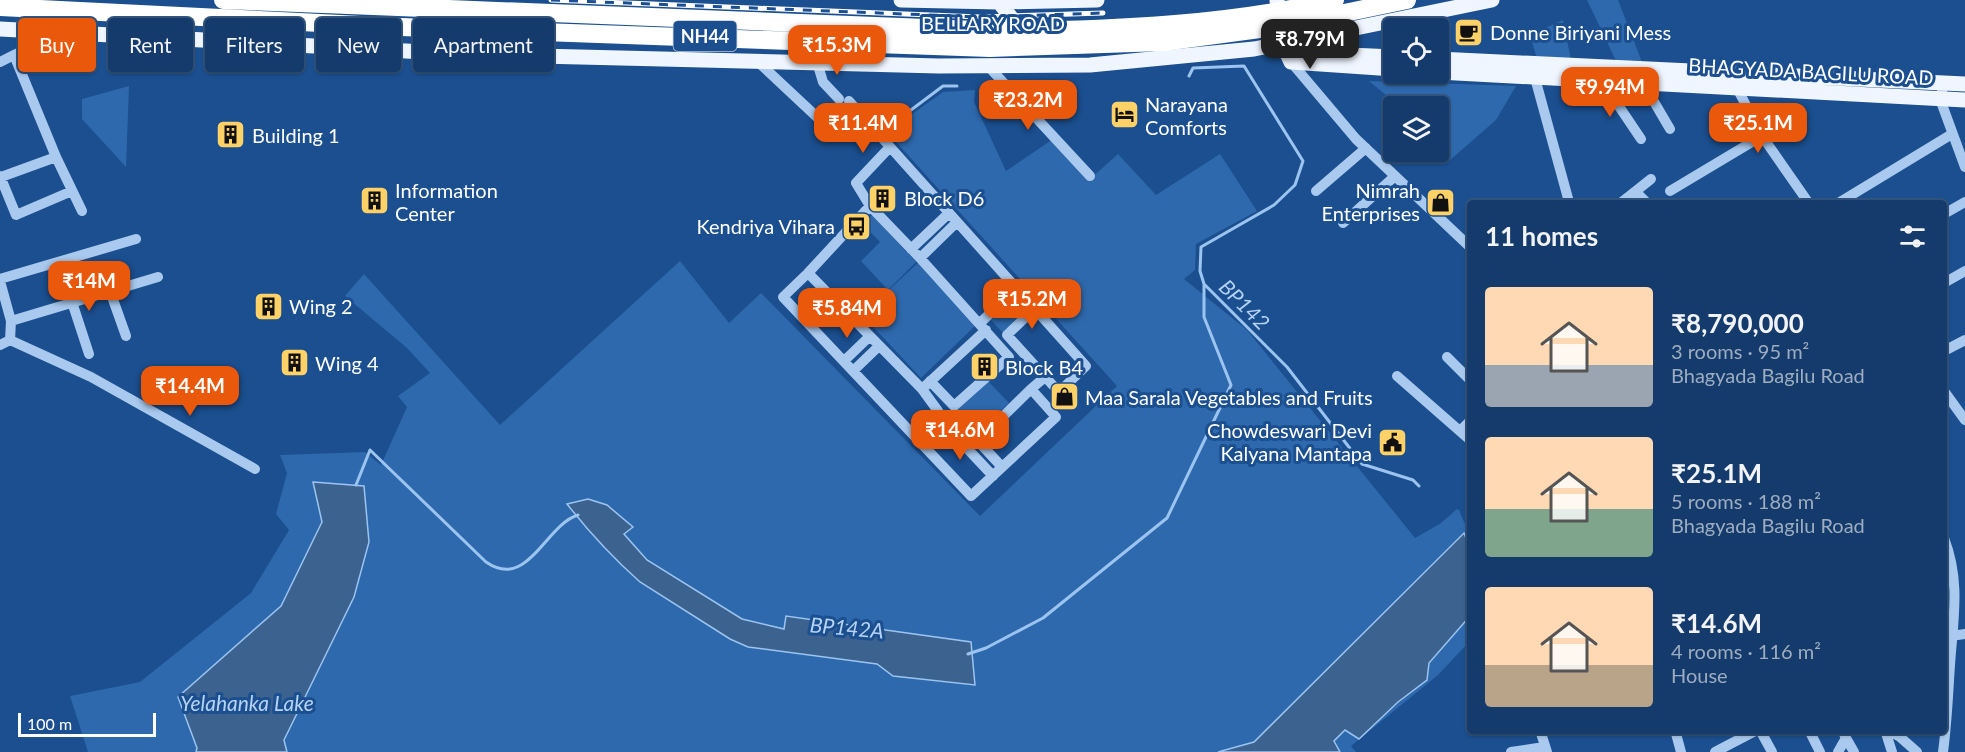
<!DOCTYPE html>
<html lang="en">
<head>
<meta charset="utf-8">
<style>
	:root { --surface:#143b6b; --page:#214673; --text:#f1f3f6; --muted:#9dadc1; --line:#33557e; --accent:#ea580c }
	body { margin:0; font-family:Lato,sans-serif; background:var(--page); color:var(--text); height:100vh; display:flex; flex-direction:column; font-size:22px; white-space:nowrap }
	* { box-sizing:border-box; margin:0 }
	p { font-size:20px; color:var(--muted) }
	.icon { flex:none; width:33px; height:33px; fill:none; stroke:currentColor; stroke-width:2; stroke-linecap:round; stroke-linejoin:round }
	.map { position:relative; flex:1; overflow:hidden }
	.side { position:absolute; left:1467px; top:200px; width:480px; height:534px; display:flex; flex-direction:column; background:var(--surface); border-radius:6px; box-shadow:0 2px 4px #0004,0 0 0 2px var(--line) }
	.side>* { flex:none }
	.top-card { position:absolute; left:18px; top:18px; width:570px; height:54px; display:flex; gap:12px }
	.buttons { position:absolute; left:1383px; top:18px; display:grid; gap:12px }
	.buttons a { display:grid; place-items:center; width:66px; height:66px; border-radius:6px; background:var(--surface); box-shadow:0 2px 4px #0004,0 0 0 2px var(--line); font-size:30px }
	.scale { position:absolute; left:18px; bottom:15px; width:138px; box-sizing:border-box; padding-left:6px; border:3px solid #fff; border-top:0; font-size:16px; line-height:21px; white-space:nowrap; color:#fff; -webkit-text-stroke:4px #1b4f8f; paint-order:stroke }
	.price { position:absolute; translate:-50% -51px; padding:0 14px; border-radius:12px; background:var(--accent); color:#fff; font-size:20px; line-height:39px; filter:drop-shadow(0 2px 3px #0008) }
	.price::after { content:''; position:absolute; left:50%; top:36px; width:18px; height:14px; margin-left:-9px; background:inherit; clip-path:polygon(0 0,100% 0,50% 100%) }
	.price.selected { background:#222; color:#fff }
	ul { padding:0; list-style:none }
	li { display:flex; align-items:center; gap:18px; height:150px; padding:0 18px }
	li span { display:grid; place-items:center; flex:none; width:168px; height:120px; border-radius:6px; color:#555 }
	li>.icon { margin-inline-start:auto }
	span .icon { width:72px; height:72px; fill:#fffc; stroke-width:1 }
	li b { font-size:26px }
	h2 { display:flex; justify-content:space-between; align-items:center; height:72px; padding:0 18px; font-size:26px }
	.tag { padding:0 21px; border-radius:6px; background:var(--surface); box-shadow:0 2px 4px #0004,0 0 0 2px var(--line); font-size:21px; line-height:54px }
	.tag.selected { background:var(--accent); color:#fff }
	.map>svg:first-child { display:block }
	.green { fill:#2e69ad }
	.water { fill:#3c6290; stroke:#9cc4f0; stroke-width:1.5 }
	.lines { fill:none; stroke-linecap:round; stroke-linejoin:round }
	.stream { stroke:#9cc4f0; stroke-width:3 }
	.minor { stroke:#a9c9ee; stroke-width:10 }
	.major { stroke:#f0f6ff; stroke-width:15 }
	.rail-casing { stroke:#fff; stroke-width:5 }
	.rail { stroke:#1b4f8f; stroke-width:3; stroke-dasharray:9; stroke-linecap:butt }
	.highway-bridge { stroke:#fff; stroke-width:18 }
	.labels { text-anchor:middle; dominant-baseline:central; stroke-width:6; stroke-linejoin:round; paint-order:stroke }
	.shield { fill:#1b4f8f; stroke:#bbcadd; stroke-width:1.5 }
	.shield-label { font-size:18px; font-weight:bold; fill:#fff }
	.street-label { font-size:20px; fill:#fff; stroke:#1b4f8f }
	.poi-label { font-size:20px; fill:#fff; stroke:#1b4f8f; text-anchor:start }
	.water-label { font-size:21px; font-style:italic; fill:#b5d3f5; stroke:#1b4f8f }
</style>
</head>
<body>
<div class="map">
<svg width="1965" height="752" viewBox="0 0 1965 752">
	<rect width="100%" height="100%" fill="#1b4f8f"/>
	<!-- green -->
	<path class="green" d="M1587,0H1618L1642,62L1617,63Z
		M1563,20L1571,60L1537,59L1530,35Z
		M1369,81L1516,86L1496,120L1449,161L1439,149L1438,106H1399Z
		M129,86L126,167L82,119V99Z
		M975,90L974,102L1006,171L1053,139L1090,179L1118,154L1156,195L1220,154L1257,211L1196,244L1195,270L1184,279L1247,330L1415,538L1441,523L1457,509L1459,510L1470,536V549L1463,533L1254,742L1218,752H287L284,740L354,597L313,482L322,522L281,606L178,697L197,748L196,752H88L70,696L140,682L251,593L289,530L276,514L287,473L280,455L365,452L381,465L407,407L398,396L430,373L407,348L345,296L364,274L500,425L680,261L729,323L761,293L980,516L1117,386L887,132L943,92Z
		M872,215L916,262L888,290L861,261L880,242L863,224Z
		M920,261L978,323L921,378L862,315Z
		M1016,295L1028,308L1003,333L991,320Z
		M988,381L1009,403L972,437L951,415Z
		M1470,616V641L1438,675L1351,746L1356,752H1340L1334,741L1346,730L1398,702L1426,680L1429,663Z"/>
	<!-- water -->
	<path class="water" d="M313,482L364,486L369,542L354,597L284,740L287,752H196L197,748L178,697L281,606L322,522Z
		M588,499L607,505L633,527L624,534L647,560L742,619L784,629L786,616L971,642L975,685L893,676L877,664L748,647L730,639L640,582C613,558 589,532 567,504Z
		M1464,533L1470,549V616L1429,663L1427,680L1398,702L1359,739L1345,730L1334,741L1340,752H1218L1254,742Z"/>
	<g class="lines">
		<!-- stream -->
		<path class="stream" d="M1189,76L1193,68L1244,66L1303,161L1295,185L1274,205L1201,247L1200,271L1204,284L1287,367L1362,464L1413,480L1419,486
			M883,131L943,86H957
			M356,485L370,450L486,562C528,591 545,525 578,515
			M968,654L986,648L1043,618L1167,518L1231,385L1204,317V284"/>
		<!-- minor -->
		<path class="minor" d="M14,55L60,33
			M756,60L818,118
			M0,62L14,55L56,157L82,211
			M817,62L823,82L839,99
			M1291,62L1356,139L1470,247
			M988,66L1090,176
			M1535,78L1569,202
			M1602,81L1641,139
			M1643,83L1670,129
			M1737,83V88L1762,136L1808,202
			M1944,83L1940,99L1965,167
			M849,101L1086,366L1059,392L1007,335L1034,309
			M0,176L16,215L72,191
			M1,177L56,157
			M1316,191L1366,148
			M1670,191L1762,136
			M1636,192L1646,202
			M1622,202L1651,179
			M1840,202L1952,134
			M870,206L920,258
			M1944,214L1965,202
			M1343,223L1394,177
			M911,249L948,214
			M808,273L870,206L856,183L889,148
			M0,279L136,239
			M0,281L11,321L10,340L0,345
			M1944,283L1965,271
			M110,291L126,336
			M72,302L89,354
			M11,321L158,277
			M980,323L1016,289
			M986,330L922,389L808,273L783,297L971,496L1056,417L1031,389L1045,377
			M10,340L91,377L255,469
			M1944,351L1965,340
			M1447,357L1470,380
			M844,361L870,336
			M853,371L879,346
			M1397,376L1470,440
			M930,381L954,406L1009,357L920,258L956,223
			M1944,391L1965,420
			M1460,431L1470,421
			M914,434L938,411L922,389
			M978,441L1031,389
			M974,444L978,441L1002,467
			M926,446L947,427L993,476
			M1944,637L1965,634
			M1540,730L1547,752
			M1675,730L1681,752
			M1760,730L1772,752
			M1809,730L1820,752
			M1885,730L1892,752
			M1888,730L1900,737L1917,752
			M1846,738L1854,752
			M1511,752L1544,747
			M1715,752L1757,730
			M1838,752L1846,738L1842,730
			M1943,752C1947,723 1948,694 1950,665C1953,620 1961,582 1944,538"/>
		<!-- major -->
		<path class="major" d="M901,0L999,2L1097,0
			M1277,0L1282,43L1291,62L1394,69
			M999,2L1013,20L1015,42
			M0,29L461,54L939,66L1090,65L1254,49L1492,0
			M1300,30L1304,53L1394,57
			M1438,59L1965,84
			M1438,72L1965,100"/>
		<defs>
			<path id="rail" d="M551,0L980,17L1103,13"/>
		</defs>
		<!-- rail casing -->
		<use href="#rail" class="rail-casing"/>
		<!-- rail -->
		<use href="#rail" class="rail"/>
		<!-- highway-bridge -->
		<path class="highway-bridge" d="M223,0L1002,31C1113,30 1226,25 1335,0
			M0,7L401,27L990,48L1163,42L1282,26L1407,0"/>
	</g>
	<!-- icons -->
	<defs>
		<symbol id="cafe-square" viewBox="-11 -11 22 22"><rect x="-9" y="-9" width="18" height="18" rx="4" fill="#ffd166" stroke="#1b4f8f"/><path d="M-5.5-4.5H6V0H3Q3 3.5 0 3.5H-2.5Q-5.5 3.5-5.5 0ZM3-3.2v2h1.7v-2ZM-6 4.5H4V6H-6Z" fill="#111"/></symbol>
		<symbol id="hotel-square" viewBox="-11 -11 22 22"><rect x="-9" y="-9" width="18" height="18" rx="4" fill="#ffd166" stroke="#1b4f8f"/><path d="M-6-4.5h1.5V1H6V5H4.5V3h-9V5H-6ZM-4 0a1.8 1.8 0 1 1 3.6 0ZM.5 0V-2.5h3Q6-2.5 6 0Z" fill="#111"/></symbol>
		<symbol id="building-square" viewBox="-11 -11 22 22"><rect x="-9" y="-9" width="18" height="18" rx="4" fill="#ffd166" stroke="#1b4f8f"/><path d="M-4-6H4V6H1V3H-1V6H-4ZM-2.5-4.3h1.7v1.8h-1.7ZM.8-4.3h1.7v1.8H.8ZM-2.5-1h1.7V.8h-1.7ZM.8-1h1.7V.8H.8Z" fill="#111"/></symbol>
		<symbol id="shop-square" viewBox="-11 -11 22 22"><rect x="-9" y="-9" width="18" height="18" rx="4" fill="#ffd166" stroke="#1b4f8f"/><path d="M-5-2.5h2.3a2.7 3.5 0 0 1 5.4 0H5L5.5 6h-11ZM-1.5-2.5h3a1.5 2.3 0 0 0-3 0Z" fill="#111"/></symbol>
		<symbol id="bus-square" viewBox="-11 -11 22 22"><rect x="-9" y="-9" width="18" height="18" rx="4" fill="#ffd166" stroke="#1b4f8f"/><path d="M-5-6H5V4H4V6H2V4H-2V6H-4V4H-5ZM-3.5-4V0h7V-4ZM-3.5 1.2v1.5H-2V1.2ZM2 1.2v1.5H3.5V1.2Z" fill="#111"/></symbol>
		<symbol id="civic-square" viewBox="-11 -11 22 22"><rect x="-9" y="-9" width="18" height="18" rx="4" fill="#ffd166" stroke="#1b4f8f"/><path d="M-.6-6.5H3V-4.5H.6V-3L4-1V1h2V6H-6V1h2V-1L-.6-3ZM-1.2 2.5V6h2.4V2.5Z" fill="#111"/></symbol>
	</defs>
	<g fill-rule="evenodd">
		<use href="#cafe-square" x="1452" y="16" width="33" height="33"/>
		<use href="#hotel-square" x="1108" y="98" width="33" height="33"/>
		<use href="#building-square" x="214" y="118" width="33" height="33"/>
		<use href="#building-square" x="866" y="182" width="33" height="33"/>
		<use href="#building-square" x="358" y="184" width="33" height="33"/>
		<use href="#shop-square" x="1424" y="186" width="33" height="33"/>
		<use href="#bus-square" x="840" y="210" width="33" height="33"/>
		<use href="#building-square" x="252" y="290" width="33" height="33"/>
		<use href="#building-square" x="278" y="346" width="33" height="33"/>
		<use href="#building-square" x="968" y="350" width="33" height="33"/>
		<use href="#shop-square" x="1048" y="380" width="33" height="33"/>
		<use href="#civic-square" x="1376" y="426" width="33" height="33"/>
	</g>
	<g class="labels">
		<!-- shield labels -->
		<rect class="shield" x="673.5" y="21" width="63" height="30" rx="4.5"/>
		<g class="shield-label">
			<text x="705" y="36">NH44</text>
		</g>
		<!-- street labels -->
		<g class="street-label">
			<text x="993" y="23">BELLARY ROAD</text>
			<text transform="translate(1811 71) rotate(3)">BHAGYADA BAGILU ROAD</text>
		</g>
		<!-- poi labels -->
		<g class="poi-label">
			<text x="1490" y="32">Donne Biriyani Mess</text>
			<text x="1145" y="104">Narayana<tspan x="1145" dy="23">Comforts</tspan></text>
			<text x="252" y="135">Building 1</text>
			<text x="395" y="190">Information<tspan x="395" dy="23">Center</tspan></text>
			<text x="1420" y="190" text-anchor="end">Nimrah<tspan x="1420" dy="23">Enterprises</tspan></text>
			<text x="904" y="198">Block D6</text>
			<text x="835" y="226" text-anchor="end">Kendriya Vihara</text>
			<text x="289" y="306">Wing 2</text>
			<text x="315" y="363">Wing 4</text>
			<text x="1005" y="367">Block B4</text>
			<text x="1085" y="397">Maa Sarala Vegetables and Fruits</text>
			<text x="1372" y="430" text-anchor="end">Chowdeswari Devi<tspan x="1372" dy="23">Kalyana Mantapa</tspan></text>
		</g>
		<!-- water labels -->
		<g class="water-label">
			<text transform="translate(1245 304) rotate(45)">BP142</text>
			<text transform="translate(847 627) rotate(5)">BP142A</text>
			<text x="247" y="702">Yelahanka Lake</text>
		</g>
	</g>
</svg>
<div class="buttons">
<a><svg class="icon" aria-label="locate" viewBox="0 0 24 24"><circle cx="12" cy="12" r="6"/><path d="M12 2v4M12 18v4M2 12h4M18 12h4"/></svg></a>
<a><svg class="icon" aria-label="layers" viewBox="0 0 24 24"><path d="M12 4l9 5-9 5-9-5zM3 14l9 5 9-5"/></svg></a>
</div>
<div class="scale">100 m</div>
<b class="price selected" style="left:1310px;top:70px">₹8.79M</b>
<b class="price" style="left:837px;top:76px">₹15.3M</b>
<b class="price" style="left:1610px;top:118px">₹9.94M</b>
<b class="price" style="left:1028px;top:131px">₹23.2M</b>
<b class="price" style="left:863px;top:154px">₹11.4M</b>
<b class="price" style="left:1758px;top:154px">₹25.1M</b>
<b class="price" style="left:89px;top:312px">₹14M</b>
<b class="price" style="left:1032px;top:330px">₹15.2M</b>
<b class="price" style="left:847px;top:339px">₹5.84M</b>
<b class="price" style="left:190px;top:417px">₹14.4M</b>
<b class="price" style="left:960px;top:461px">₹14.6M</b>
<div class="top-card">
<a class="tag selected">Buy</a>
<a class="tag">Rent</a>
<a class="tag">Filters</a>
<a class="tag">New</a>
<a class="tag">Apartment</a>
</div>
<section class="side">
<h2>11 homes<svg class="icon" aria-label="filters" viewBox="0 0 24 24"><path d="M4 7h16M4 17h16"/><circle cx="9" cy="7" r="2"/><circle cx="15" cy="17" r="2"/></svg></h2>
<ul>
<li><span style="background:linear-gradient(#ffd9b3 65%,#9aa5b1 0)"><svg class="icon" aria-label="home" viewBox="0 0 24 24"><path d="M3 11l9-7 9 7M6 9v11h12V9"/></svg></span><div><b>₹8,790,000</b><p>3 rooms · 95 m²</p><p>Bhagyada Bagilu Road</p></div></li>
<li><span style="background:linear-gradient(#ffd9b3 60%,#7fa58c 0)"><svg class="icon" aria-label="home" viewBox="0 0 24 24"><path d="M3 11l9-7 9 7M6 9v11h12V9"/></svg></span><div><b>₹25.1M</b><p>5 rooms · 188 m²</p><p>Bhagyada Bagilu Road</p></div></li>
<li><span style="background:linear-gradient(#ffd9b3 65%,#b9a48a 0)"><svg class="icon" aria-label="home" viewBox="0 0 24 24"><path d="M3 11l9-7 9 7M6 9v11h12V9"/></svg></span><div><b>₹14.6M</b><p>4 rooms · 116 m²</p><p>House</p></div></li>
</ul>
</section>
</div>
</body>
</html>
